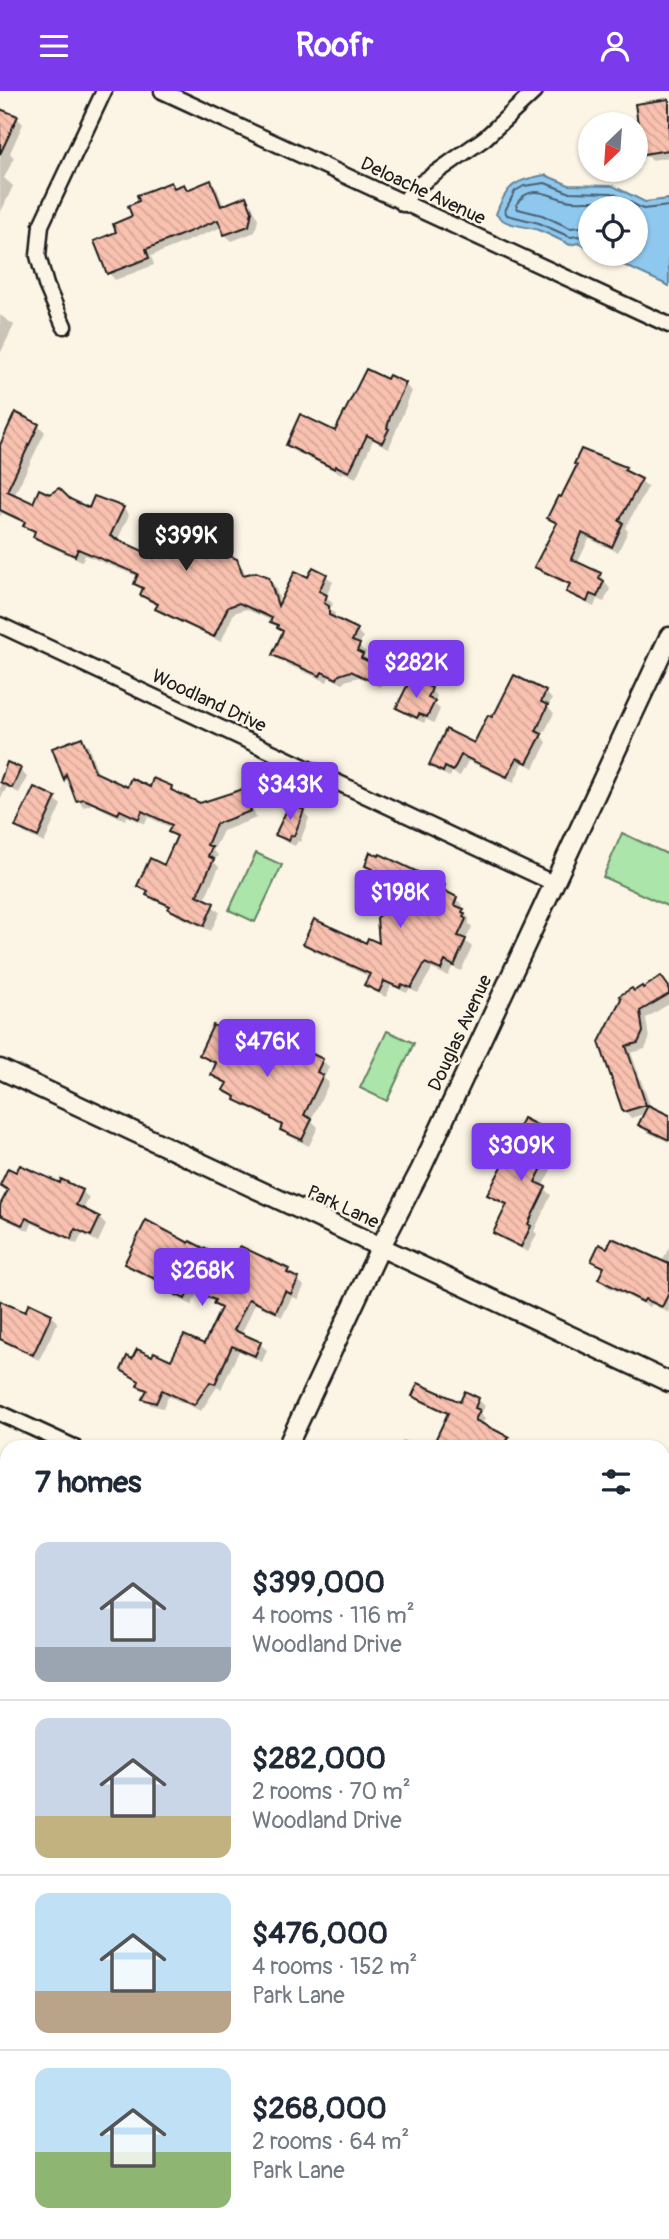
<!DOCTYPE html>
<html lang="en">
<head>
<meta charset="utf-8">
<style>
	:root { --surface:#fff; --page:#f6f6f7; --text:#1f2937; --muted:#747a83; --line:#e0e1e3; --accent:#7c3aed }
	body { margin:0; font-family:Pangolin,sans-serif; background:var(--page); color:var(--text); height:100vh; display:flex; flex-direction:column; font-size:26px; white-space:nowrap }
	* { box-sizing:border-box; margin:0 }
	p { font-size:23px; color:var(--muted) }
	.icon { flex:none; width:38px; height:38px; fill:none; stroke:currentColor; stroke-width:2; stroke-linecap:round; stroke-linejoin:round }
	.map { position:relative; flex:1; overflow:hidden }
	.panel { position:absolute; left:0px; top:1349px; width:670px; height:800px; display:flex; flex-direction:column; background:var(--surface); border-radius:21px 21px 0 0; box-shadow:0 2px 5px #0004 }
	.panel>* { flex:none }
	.needle { width:46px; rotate:205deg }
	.tools { position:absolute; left:578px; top:21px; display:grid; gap:14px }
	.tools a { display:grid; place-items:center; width:70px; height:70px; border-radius:50%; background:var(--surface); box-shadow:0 2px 5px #0004; font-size:35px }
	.price { position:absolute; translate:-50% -60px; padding:0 16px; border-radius:7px; background:var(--accent); color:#fff; font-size:23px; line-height:46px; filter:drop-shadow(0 2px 4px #0008) }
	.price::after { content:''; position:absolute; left:50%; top:42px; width:21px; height:16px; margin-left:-10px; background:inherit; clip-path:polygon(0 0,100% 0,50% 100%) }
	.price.selected { background:#222; color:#fff }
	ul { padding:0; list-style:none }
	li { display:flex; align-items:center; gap:21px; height:175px; padding:0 35px }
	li+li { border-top:2px solid var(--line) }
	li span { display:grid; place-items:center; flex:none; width:196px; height:140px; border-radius:14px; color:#555 }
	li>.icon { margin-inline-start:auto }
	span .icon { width:84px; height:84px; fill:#fffc; stroke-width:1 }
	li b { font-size:30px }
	h2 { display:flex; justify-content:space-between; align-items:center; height:84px; padding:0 35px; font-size:30px }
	header { display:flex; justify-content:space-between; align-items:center; height:91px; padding:0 35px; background:var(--accent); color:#fff; font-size:32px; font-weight:700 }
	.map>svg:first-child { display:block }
	.pitch { fill:#abe5a9; stroke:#648062; stroke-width:2 }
	.water { fill:#8fc8ee; stroke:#61839a; stroke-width:2 }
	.shadow { fill:#0003 }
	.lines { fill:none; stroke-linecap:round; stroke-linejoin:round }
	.shore { stroke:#4a6170; stroke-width:2 }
	.building { fill:url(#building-back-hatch); stroke:#1c1c1c; stroke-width:2 }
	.service-casing { stroke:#1c1c1c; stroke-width:12 }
	.minor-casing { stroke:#1c1c1c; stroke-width:19 }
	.tertiary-casing { stroke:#1c1c1c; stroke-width:23 }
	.motorway-casing { stroke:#1c1c1c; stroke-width:32 }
	.service { stroke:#fcf5e5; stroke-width:7 }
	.minor { stroke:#fcf5e5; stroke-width:14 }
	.tertiary { stroke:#fcf5e5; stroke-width:18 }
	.motorway { stroke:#fadf96; stroke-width:26 }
	.labels { text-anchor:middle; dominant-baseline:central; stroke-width:5; stroke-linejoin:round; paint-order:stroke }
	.street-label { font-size:19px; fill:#1c1c1c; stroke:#fcf5e5 }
</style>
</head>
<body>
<header><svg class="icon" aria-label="menu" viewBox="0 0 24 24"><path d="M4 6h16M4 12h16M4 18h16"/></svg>Roofr<svg class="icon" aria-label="person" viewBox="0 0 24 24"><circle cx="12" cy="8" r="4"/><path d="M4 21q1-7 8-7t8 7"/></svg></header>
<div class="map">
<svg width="669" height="2148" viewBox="0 0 669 2148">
	<defs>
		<pattern id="building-back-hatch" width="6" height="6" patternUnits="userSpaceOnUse" patternTransform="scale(1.75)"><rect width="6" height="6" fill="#f9c1af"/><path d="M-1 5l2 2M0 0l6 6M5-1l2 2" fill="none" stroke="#d5a596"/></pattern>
	</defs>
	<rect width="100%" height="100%" fill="#fcf5e5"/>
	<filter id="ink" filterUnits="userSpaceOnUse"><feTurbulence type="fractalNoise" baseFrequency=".0143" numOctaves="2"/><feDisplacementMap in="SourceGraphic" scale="14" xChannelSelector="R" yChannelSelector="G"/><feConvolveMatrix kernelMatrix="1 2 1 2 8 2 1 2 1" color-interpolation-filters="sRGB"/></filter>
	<g filter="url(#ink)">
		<!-- pitch -->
		<path class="pitch" d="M622,742L669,764V816L603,786Z
			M256,762L282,774L255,831L229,819Z
			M387,940L414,952L387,1010L360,997Z"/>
		<!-- water -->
		<path class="water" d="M545,84L569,94L613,95L645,111L669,108V195L600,163H635V117H590V157L578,152L570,154C560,149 549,143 538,139C524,134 506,136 496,123C507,93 514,90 545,84Z"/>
		<!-- shadow -->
		<path class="shadow" d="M669,10V66L652,69L648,65L639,67L635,63V43L641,42Z
			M0,20L17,27L23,33L10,62L14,67L4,87L13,95L0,123Z
			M210,91L217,98L224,116L246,107L252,114L258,128L255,141L232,150L225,144L222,136L151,165L154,174L115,189L109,182L119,142L134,126L171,93L176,98L184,95L188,100Z
			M0,224L14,234L0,263Z
			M388,290L405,294L412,300L389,357L373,349L356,387L343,381L342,383L294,360L288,353L336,342Z
			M16,324L38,334L45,341L14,405L34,414L70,410L90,420L123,417L129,424L117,450L148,464L236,469L243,477L246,485L268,488L275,495L281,513L309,488L314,478L326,485L333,491L326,505L333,513L330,518L335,523V529L357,540L363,546L359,555L366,561L364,566L386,584L380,596L359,586L345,590L343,593L329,586L327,591L280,570L274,564L284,542L272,530L246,518L234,522L221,551L164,524L157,518L159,515L148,510L142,504L144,500L136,492L139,486L85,464L82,470L42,452L26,433L2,422L0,426V358Z
			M625,378L648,396L625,437L628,440L618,461L589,448L577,473L600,484L610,498L604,511L597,508L594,516L575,507L568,501L570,495L542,482L536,476L558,434L549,427Z
			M430,598L437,605L434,613L440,618L434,632L426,628L424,632L405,623L398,616Z
			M545,601L552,608L548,616L554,622L542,646L547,651L534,677L523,672L514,691L468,670L460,685L452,681L450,686L437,680L431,674L475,655Z
			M82,648L88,654L99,685L127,698L171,697L178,704L200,714L243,700L249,706L256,727L223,740L213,760L218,764L214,771L219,776L204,809L220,821L211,840L177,825L171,817L155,810L140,795L165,776L178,748L171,740L172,737L148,726L145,733L127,725L125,729L92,713L84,716L78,709L73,695L65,688L54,658Z
			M20,679L27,686L19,702L7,696L0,708V686Z
			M55,708L61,714L44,752L24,742L17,735Z
			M303,720L309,727L300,751L298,750L295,755L284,750L277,743Z
			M381,766L444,796L450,804L463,814L461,819L469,827V833L472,836L465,850L472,856L461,880L452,876L448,885L432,878L418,902L409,898L407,902L391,895L386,906L373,900L367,894L370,886L312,859L305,852L381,855L390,815L398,797L378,788L367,774Z
			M661,887L669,896V913L646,927L649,949L645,958L631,962L651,1017L669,1026V1051L647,1041L640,1034L646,1022L631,1027L625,1020L601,951L635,902Z
			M240,949L247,956L245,961L274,974L284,951L322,969L329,976L324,987L329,992L311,1029L318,1036L309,1055L289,1045L275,1030L244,1015L226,999L228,994L213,983L217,974L201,963Z
			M548,1041L555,1048L549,1059L557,1067L542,1096L551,1104L534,1140L537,1143L528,1161L501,1148L495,1142L507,1116L496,1110L489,1104L521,1044Z
			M17,1083L82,1100L89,1107L83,1119L99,1127L106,1134L98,1151L82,1143L77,1153L32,1132L29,1140L5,1128L0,1123V1118L8,1101L2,1095Z
			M669,1156V1222L652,1213L650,1216L606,1195L600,1188L604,1178L593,1169L608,1159L662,1171Z
			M126,1172H230L288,1179L304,1195L298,1208L292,1206L282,1226L255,1213L241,1244L260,1253L267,1259L262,1271L239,1260L221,1298L217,1296L201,1320L168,1305L163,1317L151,1314L145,1308L147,1302L139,1294L141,1292L123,1279L133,1270L153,1267L172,1271L205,1256L222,1220L215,1211L197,1203L192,1214L176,1206L170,1200L171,1198L133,1179Z
			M0,1207L6,1213L25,1223L30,1214L51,1224L58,1231L39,1269L20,1260L0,1242Z
			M414,1304L461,1313L478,1308L485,1315L481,1323L485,1327L482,1334L508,1347L515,1354L514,1356H425L428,1349L436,1352L449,1324L421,1311Z
			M403,1349L419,1356H400Z
			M663,1389L669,1392V1449L663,1446Z
			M0,1505L6,1511L0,1523Z
			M0,1539L7,1543V1576L5,1575L0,1586Z
			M0,1752L3,1756L0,1761L7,1766L6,1835L0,1832Z
			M668,1835H669V1898L663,1895V1845Z
			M663,1963L669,1967L668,1996L663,1994Z
			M12,2142H44L56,2148H9Z
			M142,2142H231L229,2148H142L144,2143Z
			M536,2142H568L565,2148H539L535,2144Z"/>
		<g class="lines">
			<!-- shore -->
			<path class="shore" d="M590,140L581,136L570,137L542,124L518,118L516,114C532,88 553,109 572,110C590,111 605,107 621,117
				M590,149L579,145L570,146L539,132L507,124L505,120L515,100L524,95L545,92L568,101L612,102L643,118L669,115"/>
		</g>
		<!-- building -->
		<path class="building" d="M669,8V59L643,63V59L635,60V41L639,40L635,13Z
			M0,18L18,25L0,63Z
			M211,89L221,115L246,105L252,120L249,135L224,144L218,129L146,158L149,167L107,183L94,150L116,141L113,133L132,125L128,115L139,110L137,104L171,91L174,97L184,93L187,99Z
			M366,278L387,288L389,284L406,292L390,326L387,337L389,338L382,352L367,344L349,381L336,375L335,378L286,354L300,323L335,340Z
			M15,321L39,333L7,400L33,412L39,398L50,403L59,397L70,408L89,417L94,405L124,416L110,445L147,462L158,439L212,467L223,462L237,468L243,484L256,481L269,486L278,515L295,480L308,486L313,476L327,483L319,500L327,504L324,512L329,515V524L358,538L352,550L360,553L357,560L363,563L361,567L381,576L373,591L351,580L339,584L337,588L322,581L320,585L272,564L283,540L277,537L278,534L270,531L272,527L239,512L228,516L214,546L155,518L158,513L140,504L143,497L134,493L138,483L78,458L75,465L33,446L35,440L23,435L25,431L0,419V354Z
			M581,358L626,376L624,379L642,388L619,430L623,432L612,456L582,442L571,468L601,482L599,487L604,490L597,506L590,503L587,511L566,501L570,493L534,476L557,432L547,427L558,405L561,406L577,374L574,373Z
			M514,584L546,600L541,611L548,614L536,640L542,643L527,672L517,667L507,686L461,664L453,680L445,676L443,681L429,674L446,638L474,652L488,624L492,626L496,620Z
			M415,589L432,597L428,607L435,610L427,626L419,623L417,627L396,617L408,593L412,595Z
			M82,646L95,681L127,696L131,687L150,696L153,687L172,695L171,699L200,712L243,698L251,720L216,733L207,754L212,756L208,765L214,768L197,804L214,812L204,835L168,818L170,815L146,804L148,800L137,795L150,767L164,774L177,745L168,741L172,734L142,720L139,728L120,719L118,723L84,708L76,710L66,683L64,689L52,657Z
			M7,671L21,677L12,697L0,691Z
			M34,696L56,706L38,746L15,736Z
			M290,712L304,719L294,745L291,744L289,750L275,744Z
			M370,761L379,765L380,763L445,794L443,799L457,806L454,814L464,818L462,821L465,823L463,826L466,828L458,845L466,848L454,875L445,870L441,879L425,872L411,897L402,893L400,897L384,890L379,901L364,894L370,883L303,853L314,828L366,852L368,847L379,852L377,827L388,814L397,795L370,782L372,778L365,775Z
			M661,885L669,896V903L640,920L643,941L638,952L626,955L646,1014L623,1021L599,951L621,908L619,905L632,897L634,900L642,895L643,897Z
			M213,934L241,948L238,955L273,972L284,949L323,968L317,981L323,984L304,1024L312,1028L302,1049L280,1039L282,1034L271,1028V1026L235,1009L236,1006L223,999L227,992L211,984L216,972L199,964Z
			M648,1014L669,1024V1049L638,1034Z
			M523,1027L549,1040L542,1054L551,1059L535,1091L546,1096L528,1133L531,1135L521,1156L493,1142L507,1113L487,1104L519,1043L516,1042Z
			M20,1074L60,1092L61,1088L83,1099L76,1114L100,1126L91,1145L75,1138L71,1148L26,1127L22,1134L0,1124V1114L8,1099L0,1094L8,1077L16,1081Z
			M146,1129L189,1152L190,1150L229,1170L240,1155L289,1178L287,1182L299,1187L291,1203L285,1200L276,1221L249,1208L234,1239L261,1251L255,1265L232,1255L215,1293L210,1291L194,1314L162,1299L156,1312L142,1308L147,1299L137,1295L139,1290L121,1279L127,1265L132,1268L137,1258L152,1265L154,1261L171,1269L184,1244L204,1253L221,1217L213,1213L215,1209L190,1198L185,1208L168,1200L170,1195L124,1173Z
			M612,1147L669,1173V1202L662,1216L645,1208L643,1211L598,1188L604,1176L591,1170L599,1153L607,1157Z
			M0,1210L25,1221L29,1212L52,1223L33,1264L0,1248Z
			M418,1292L460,1311L465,1300L479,1307L475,1317L480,1319L475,1329L509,1346L504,1356H432L448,1322L412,1305Z"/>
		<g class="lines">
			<defs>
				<path id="service" d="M238,2148L241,2142"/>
				<path id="minor" d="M162,0L669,234
					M403,113L413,98L485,47L535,0
					M64,235L46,194L38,165L41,134L104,0
					M0,534L553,792
					M0,1322L74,1356
					M0,1667L7,1671
					M663,2116L669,2104
					M648,2148L651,2142"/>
				<path id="tertiary" d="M0,978L669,1291
					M287,1356L380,1157L420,1080L669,546
					M0,1957L7,1943"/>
				<path id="motorway" d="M663,1595L669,1586
					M663,1661L669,1652
					M325,2148L331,2142
					M373,2148L376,2142"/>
			</defs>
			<!-- service casing -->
			<use href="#service" class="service-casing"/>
			<!-- minor casing -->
			<use href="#minor" class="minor-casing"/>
			<!-- tertiary casing -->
			<use href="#tertiary" class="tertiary-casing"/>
			<!-- motorway casing -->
			<use href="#motorway" class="motorway-casing"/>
			<!-- service -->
			<use href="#service" class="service"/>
			<!-- minor -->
			<use href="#minor" class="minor"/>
			<!-- tertiary -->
			<use href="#tertiary" class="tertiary"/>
			<!-- motorway -->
			<use href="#motorway" class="motorway"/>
		</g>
	</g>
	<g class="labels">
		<!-- street labels -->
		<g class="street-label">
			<text transform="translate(423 100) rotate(25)">Deloache Avenue</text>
			<text transform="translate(209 610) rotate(25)">Woodland Drive</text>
			<text transform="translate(460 942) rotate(-65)">Douglas Avenue</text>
			<text transform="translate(343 1116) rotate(25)">Park Lane</text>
		</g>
	</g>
</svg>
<div class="tools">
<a><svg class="needle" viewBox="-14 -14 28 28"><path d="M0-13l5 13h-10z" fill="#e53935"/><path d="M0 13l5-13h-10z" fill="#747a83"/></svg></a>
<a><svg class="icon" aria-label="locate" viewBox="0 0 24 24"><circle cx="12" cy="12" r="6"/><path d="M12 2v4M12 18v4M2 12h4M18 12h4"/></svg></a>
</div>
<b class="price selected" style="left:186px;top:482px">$399K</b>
<b class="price" style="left:416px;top:609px">$282K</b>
<b class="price" style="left:290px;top:731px">$343K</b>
<b class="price" style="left:400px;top:839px">$198K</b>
<b class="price" style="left:267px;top:988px">$476K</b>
<b class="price" style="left:521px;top:1092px">$309K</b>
<b class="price" style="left:202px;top:1217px">$268K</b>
<section class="panel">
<h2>7 homes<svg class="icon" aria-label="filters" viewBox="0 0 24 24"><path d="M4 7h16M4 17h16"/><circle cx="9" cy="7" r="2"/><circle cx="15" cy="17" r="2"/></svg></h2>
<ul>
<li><span style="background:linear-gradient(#c9d6e8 75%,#9aa5b1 0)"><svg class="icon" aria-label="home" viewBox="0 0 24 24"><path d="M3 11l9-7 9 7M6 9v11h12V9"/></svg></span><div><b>$399,000</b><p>4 rooms · 116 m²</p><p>Woodland Drive</p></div></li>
<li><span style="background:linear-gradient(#c9d6e8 70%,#c2b280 0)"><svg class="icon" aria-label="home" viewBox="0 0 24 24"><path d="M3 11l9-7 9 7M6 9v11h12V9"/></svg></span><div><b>$282,000</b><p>2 rooms · 70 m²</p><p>Woodland Drive</p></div></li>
<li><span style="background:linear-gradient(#bfe0f5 70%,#b9a48a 0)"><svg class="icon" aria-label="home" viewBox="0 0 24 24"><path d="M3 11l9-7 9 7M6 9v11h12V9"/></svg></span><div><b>$476,000</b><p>4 rooms · 152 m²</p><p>Park Lane</p></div></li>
<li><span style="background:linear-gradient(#bfe0f5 60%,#8fb573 0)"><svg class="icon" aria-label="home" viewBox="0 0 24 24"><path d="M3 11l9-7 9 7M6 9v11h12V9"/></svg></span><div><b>$268,000</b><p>2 rooms · 64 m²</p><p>Park Lane</p></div></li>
</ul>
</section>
</div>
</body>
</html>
